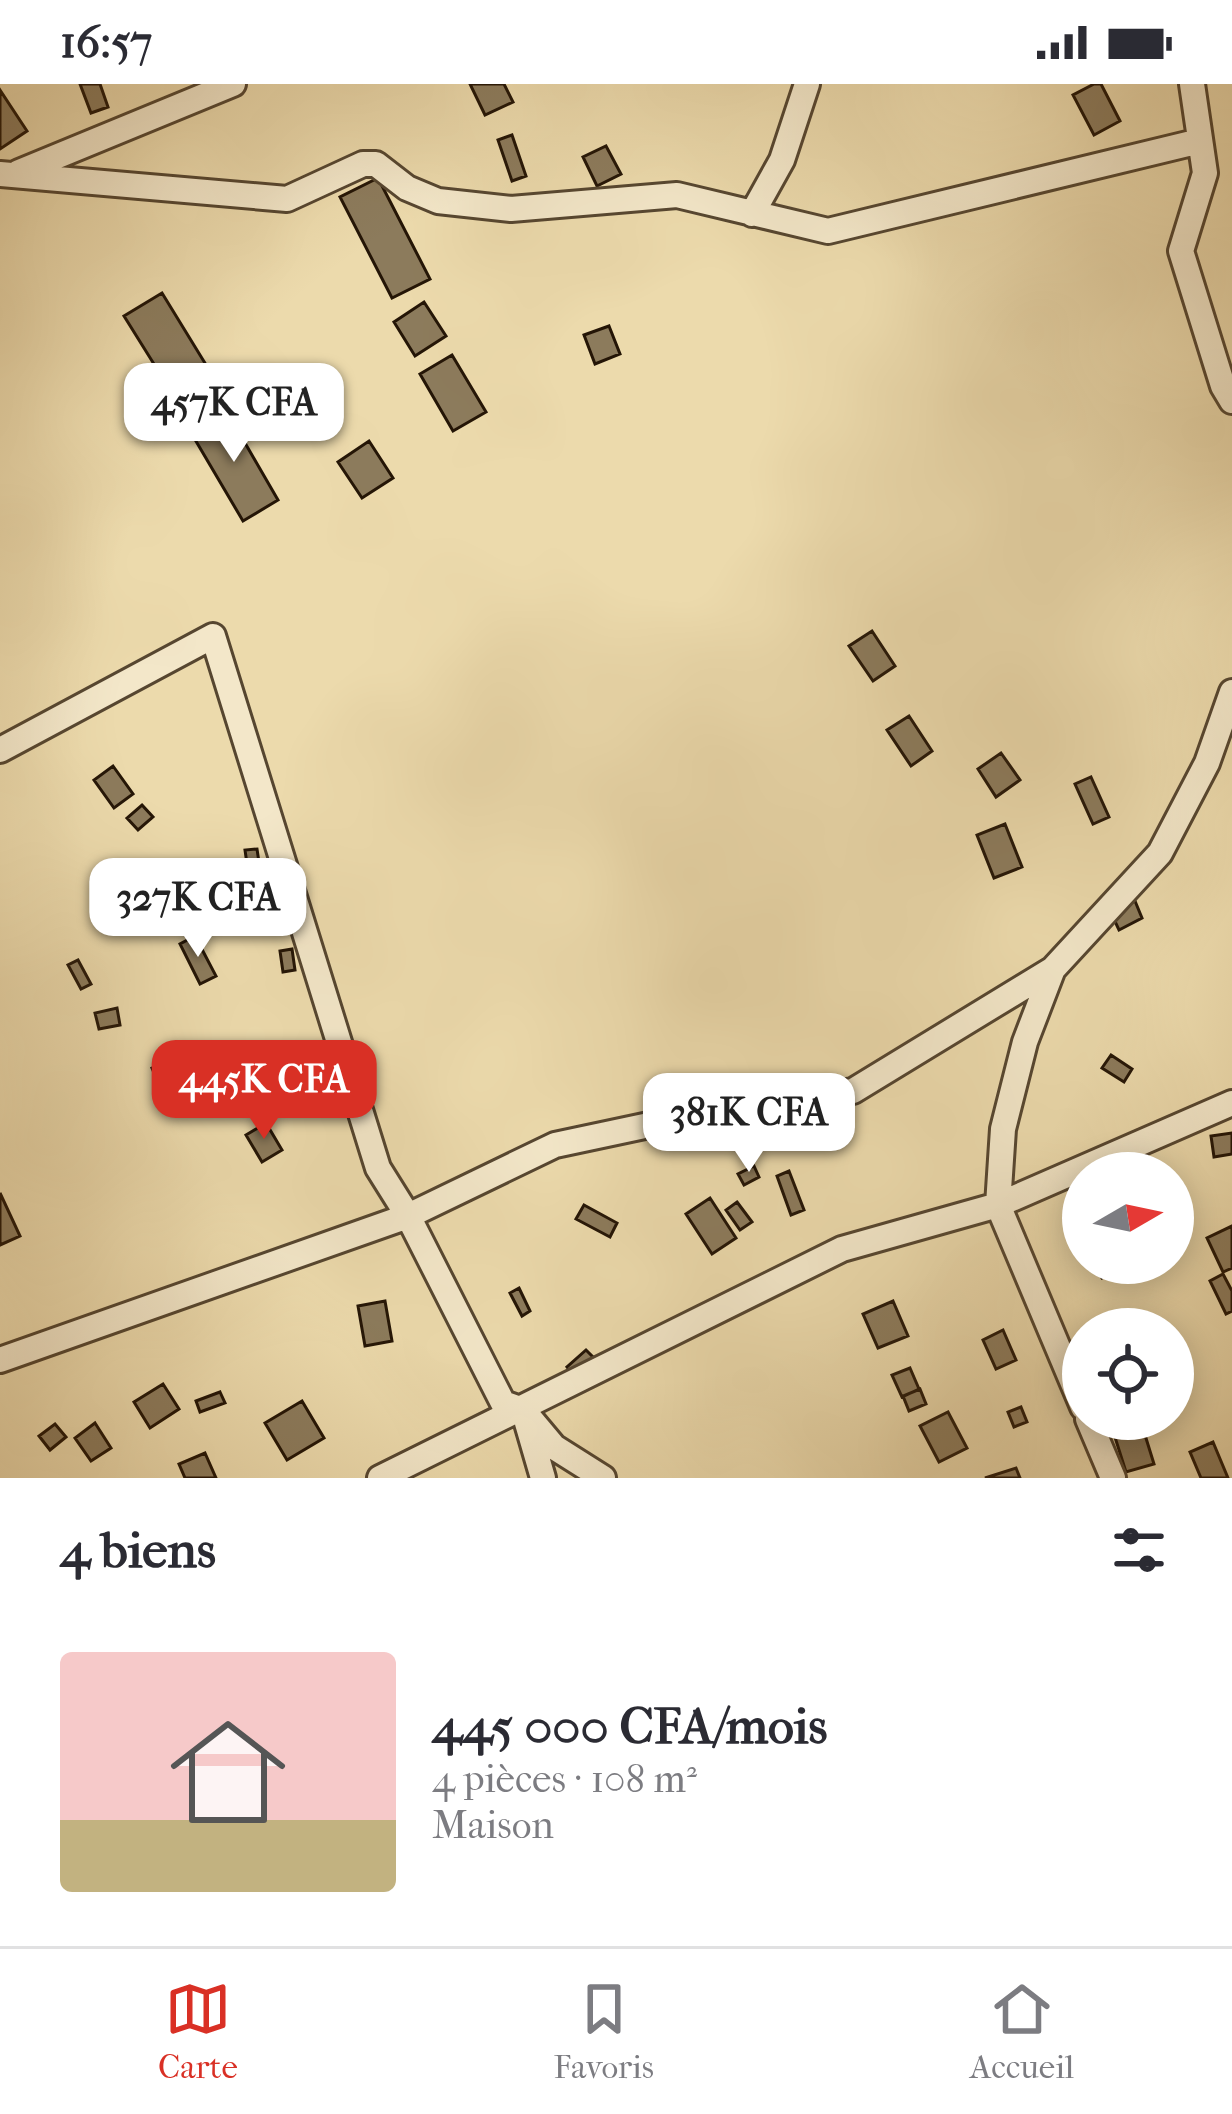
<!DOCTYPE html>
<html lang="fr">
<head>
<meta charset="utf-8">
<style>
	:root { --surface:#fff; --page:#f7f7f7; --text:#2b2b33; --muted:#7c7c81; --line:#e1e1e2; --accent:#d93025 }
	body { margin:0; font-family:"IM FELL French Canon",serif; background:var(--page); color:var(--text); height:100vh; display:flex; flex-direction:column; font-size:45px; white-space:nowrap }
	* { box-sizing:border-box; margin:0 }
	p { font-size:39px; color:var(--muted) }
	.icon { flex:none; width:66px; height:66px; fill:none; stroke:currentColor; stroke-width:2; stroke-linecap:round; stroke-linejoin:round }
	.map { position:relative; height:1394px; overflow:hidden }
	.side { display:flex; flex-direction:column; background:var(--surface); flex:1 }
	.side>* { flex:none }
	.needle { width:78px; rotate:81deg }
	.tools { position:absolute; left:1062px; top:1068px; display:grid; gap:24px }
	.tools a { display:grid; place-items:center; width:132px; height:132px; border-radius:50%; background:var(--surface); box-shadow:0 6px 30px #0003; font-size:60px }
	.price { position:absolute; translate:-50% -102px; padding:0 27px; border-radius:24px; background:#fff; color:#222; font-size:39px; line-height:78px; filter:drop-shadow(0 3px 6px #0008) }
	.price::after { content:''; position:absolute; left:50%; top:72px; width:36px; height:27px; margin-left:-18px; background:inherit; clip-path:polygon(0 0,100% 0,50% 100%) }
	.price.current { background:var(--accent); color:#fff }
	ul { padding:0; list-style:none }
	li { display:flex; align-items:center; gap:36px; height:300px; padding:0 60px }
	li+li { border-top:3px solid var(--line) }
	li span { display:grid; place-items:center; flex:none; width:336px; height:240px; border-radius:12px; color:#555 }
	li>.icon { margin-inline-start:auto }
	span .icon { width:144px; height:144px; fill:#fffc; stroke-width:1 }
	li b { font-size:51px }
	h2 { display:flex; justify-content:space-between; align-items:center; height:144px; padding:0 60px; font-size:51px }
	.status { display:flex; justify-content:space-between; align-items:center; height:84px; padding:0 60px; background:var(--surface); direction:ltr }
	.status svg { height:33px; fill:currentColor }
	.tabs { display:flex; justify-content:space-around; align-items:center; height:168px; border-top:3px solid var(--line); background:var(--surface); font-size:33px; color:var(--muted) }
	.tabs a { display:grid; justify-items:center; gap:6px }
	.tabs .current { color:var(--accent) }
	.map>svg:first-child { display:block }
	.building { fill:#8c7b5c; stroke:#241506; stroke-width:3 }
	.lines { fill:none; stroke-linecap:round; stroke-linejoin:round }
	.street-casing { stroke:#564630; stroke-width:30 }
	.street { stroke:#f3e7c9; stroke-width:24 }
</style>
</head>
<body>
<div class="status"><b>16:57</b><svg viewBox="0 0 49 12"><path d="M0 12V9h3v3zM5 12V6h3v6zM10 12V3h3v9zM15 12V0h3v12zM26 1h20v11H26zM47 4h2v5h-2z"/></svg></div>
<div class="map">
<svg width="1232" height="1394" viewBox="0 0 1232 1394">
	<rect width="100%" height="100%" fill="#ecdaac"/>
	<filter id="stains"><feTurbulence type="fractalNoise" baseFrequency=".00167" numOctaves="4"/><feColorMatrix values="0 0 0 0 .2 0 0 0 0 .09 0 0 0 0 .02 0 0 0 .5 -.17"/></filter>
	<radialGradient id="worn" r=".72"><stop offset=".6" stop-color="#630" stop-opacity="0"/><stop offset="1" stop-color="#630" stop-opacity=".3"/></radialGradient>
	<!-- building -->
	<path class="building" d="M80,0H100L108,23L91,29Z
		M470,0H504L513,18L485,31Z
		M1094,0H1101L1120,37L1094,51L1073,11Z
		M0,6L27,47L0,65Z
		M512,51L526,92L512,97L498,56Z
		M606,62L621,90L597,102L583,73Z
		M378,94L430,195L392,214L340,113Z
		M162,209L219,302L182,325L124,232Z
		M424,218L446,252L415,272L394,238Z
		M609,242L620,270L595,280L584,251Z
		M452,271L486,328L453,347L420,290Z
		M226,326L278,416L243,437L190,347Z
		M369,357L393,394L362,414L338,378Z
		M872,547L895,582L873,597L849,562Z
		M909,632L932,667L911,682L887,646Z
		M1001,669L1020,696L996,713L978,685Z
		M113,682L133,710L114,724L94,696Z
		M1091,693L1109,733L1093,740L1075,700Z
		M142,721L153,733L138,746L127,734Z
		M1005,740L1022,783L994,794L977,751Z
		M257,765L261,792L249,794L245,766Z
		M1135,817L1142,834L1119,846L1111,829Z
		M195,852L216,892L200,900L180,860Z
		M292,865L295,886L283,888L280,867Z
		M78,876L91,900L81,905L68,881Z
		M117,924L120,941L99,945L95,929Z
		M193,967L205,996L164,1013L152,984Z
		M1111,971L1132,985L1124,998L1102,984Z
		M266,1039L282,1066L262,1078L246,1051Z
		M1232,1049V1070L1214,1073L1211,1052Z
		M754,1082L759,1093L744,1101L738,1090Z
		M789,1087L804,1126L791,1131L777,1092Z
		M0,1109L20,1152L0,1161Z
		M710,1114L736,1154L712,1170L686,1130Z
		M737,1118L752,1138L740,1146L726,1126Z
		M584,1121L617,1139L610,1153L576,1135Z
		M1232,1142V1184L1223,1188L1207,1154Z
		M1094,1179H1130L1102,1194Z
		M1223,1190L1232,1207V1227L1226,1230L1210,1197Z
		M519,1204L530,1227L522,1232L510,1209Z
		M385,1217L392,1257L365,1262L358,1222Z
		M893,1217L908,1252L878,1264L863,1230Z
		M1003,1246L1016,1276L996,1285L983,1256Z
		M586,1266L596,1276L576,1294L567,1283Z
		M910,1284L919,1305L902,1313L892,1291Z
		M163,1300L179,1325L150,1344L134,1318Z
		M920,1305L926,1320L909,1327L903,1312Z
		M220,1308L225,1319L200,1328L196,1317Z
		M302,1317L324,1354L287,1376L265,1339Z
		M1021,1323L1027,1338L1014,1343L1008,1328Z
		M948,1328L967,1364L939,1378L920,1342Z
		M1141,1338L1154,1380L1126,1388L1113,1347Z
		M95,1339L111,1364L91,1377L75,1354Z
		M55,1340L66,1353L50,1366L39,1352Z
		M1213,1358L1228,1394H1201L1190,1368Z
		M205,1369L216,1394H185L179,1380Z
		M1016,1384L1020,1394H985Z"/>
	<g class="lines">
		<defs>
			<path id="street" d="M1192,0L1205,89L1181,167L1223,302L1232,317
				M19,88L233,0
				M0,90L287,115L363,80H376L407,104L438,117L511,125L677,111L828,147L1200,57
				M752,130L782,76L807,0
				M0,666L213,552L378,1084L408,1132L503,1319L523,1326L554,1363L603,1394
				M0,1276L408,1132L555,1061L715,1027L853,1007L1053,885
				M1083,1323L998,1121L1003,1045L1025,958L1053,885L1160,769L1207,679L1232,608
				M1088,1335L1113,1394
				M527,1339L543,1394
				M380,1394L842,1165L998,1121L1232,1019"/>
		</defs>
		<!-- street casing -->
		<use href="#street" class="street-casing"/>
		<!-- street -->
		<use href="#street" class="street"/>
	</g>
	<rect width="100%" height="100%" filter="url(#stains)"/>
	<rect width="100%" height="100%" fill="url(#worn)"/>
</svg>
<div class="tools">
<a><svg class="needle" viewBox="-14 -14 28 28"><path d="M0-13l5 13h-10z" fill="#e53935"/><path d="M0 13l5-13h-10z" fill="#7c7c81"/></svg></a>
<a><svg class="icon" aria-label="locate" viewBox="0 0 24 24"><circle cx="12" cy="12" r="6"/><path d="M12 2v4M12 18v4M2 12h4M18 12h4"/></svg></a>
</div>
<b class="price" style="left:234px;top:381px">457K CFA</b>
<b class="price" style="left:198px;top:876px">327K CFA</b>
<b class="price current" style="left:264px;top:1058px">445K CFA</b>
<b class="price" style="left:749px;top:1091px">381K CFA</b>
</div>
<section class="side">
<h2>4 biens<svg class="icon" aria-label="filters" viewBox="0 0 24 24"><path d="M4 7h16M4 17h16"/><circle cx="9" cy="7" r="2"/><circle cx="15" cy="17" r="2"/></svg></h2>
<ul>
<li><span style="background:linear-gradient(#f6c9c9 70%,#c2b280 0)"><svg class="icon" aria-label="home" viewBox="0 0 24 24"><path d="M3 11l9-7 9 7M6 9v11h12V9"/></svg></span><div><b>445 000 CFA/mois</b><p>4 pièces · 108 m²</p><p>Maison</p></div></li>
</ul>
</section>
<nav class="tabs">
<a class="current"><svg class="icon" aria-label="map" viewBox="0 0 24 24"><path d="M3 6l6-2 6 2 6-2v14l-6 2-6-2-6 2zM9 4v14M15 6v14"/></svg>Carte</a>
<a><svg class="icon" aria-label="saved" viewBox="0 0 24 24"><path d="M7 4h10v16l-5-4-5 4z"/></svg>Favoris</a>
<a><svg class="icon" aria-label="home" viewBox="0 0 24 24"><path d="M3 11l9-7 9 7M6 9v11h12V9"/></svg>Accueil</a>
</nav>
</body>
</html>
